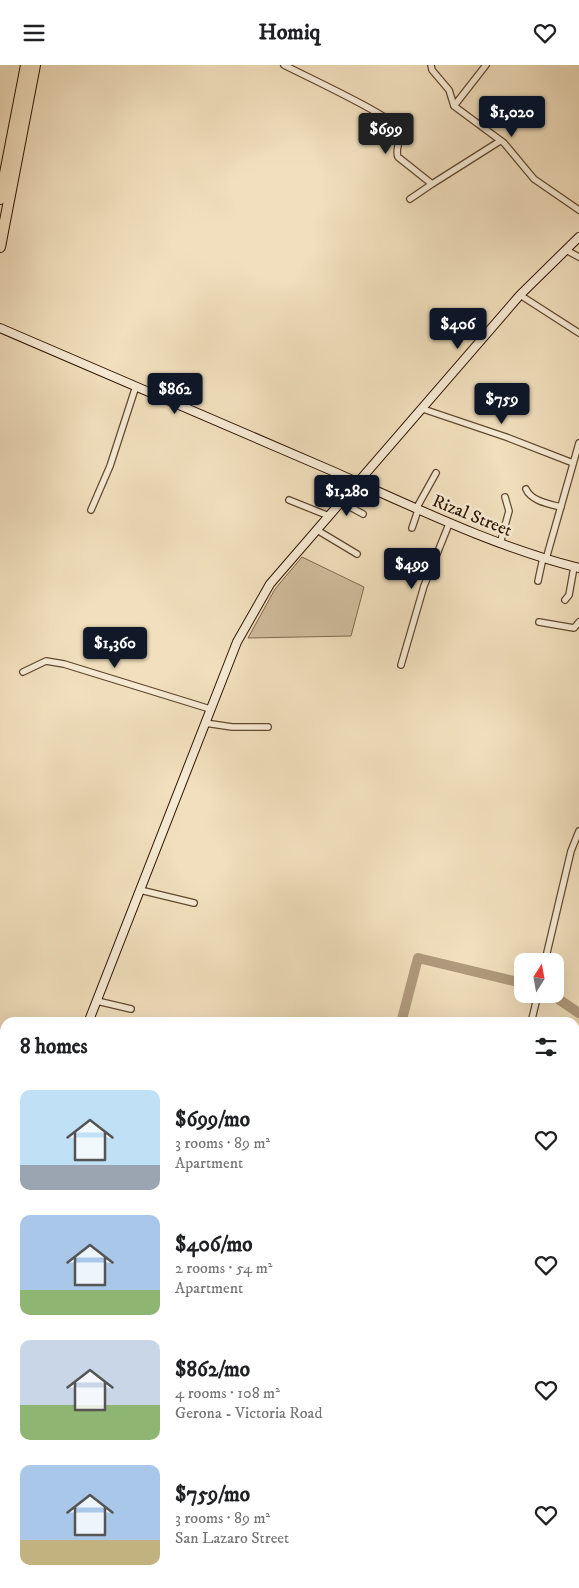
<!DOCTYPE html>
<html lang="en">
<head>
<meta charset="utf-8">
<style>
	:root { --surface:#fff; --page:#f2f2f2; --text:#202124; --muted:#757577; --accent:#111827 }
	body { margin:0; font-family:"IM FELL DW Pica",serif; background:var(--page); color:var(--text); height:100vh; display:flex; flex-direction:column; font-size:19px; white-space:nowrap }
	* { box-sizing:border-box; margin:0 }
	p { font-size:16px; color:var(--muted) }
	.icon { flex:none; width:28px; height:28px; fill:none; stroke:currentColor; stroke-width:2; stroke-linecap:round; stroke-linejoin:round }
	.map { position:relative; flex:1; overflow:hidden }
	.drawer { position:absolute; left:0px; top:952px; width:580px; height:571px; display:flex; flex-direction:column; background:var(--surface); border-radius:15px 15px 0 0; box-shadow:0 5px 20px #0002 }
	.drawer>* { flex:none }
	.needle { width:32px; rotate:11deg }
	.tools { position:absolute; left:514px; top:888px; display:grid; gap:10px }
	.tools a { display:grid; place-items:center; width:50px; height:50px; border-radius:10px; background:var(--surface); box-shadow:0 5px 20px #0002; font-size:25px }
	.price { position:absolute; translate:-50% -42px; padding:0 11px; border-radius:5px; background:var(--accent); color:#fff; font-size:16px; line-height:32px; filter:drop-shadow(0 1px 2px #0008) }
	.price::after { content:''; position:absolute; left:50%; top:30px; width:15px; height:11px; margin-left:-8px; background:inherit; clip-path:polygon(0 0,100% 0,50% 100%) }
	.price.active { background:#222; color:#fff }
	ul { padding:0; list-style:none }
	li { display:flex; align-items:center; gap:15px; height:125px; padding:0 20px }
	li span { display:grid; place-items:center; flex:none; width:140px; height:100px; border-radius:10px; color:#555 }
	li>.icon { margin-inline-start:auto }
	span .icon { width:60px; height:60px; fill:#fffc; stroke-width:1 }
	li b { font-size:21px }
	h2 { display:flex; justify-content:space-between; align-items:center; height:60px; padding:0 20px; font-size:21px }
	header { display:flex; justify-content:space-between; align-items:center; height:65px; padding:0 20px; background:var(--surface); font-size:22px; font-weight:700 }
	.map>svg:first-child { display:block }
	.green { fill:#d0bd9d; stroke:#80694e }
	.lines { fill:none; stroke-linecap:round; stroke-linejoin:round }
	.river { stroke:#b09a7d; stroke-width:10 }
	.street-casing { stroke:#61482f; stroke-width:8 }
	.secondary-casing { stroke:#311500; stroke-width:10 }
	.highway-casing { stroke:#311500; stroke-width:12 }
	.street { stroke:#f6ead4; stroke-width:5.5 }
	.secondary { stroke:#f6ead4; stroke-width:8 }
	.highway { stroke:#f1dfbd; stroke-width:10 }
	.labels { text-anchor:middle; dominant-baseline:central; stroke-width:5; stroke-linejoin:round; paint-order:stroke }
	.street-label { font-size:18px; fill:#311500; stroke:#f6ead4 }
</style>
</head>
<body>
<header><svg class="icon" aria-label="menu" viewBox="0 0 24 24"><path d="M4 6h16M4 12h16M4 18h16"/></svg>Homiq<svg class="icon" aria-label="heart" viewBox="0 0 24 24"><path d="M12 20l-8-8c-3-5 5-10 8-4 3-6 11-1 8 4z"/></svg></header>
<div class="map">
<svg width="579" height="1523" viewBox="0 0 579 1523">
	<rect width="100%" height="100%" fill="#f1dfbd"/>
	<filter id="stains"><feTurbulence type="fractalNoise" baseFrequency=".004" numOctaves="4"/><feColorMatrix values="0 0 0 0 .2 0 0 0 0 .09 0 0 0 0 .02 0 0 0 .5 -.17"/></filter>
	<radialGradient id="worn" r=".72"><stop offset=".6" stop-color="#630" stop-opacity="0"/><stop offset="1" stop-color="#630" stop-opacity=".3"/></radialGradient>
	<!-- green -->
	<path class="green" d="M302,492L364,522L351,571L248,573L275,524Z"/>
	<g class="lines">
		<!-- river -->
		<path class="river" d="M551,929L579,948
			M401,958L418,893L522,918
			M347,1523L348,1519"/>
		<defs>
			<path id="street" d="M284,0C303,10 390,50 398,63C404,72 394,83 398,92L432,119L500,76
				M431,0L432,5L449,25L454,41
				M486,0L454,41L504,78L534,114L579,145
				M410,134L432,119
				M566,185L579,192
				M520,230L579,268
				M423,344L506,372L573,398
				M526,424C531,436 549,439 561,442
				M289,435L329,451
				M341,437L363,449
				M416,444L436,408
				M91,445L110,401L136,321
				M412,463L418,445
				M317,465L357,489
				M500,479L509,446L505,432
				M546,494L579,378
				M538,516L543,493
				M565,535L569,530L574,502
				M539,557L574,563L579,557
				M401,600L424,521L449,459
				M23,607L46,596L64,599L210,644
				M205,658L232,662H268
				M140,825L194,838
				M545,896L571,786L579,766
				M97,936L131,944
				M531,958L538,929
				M0,1220L5,1208
				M0,1230L5,1236
				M102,1519L103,1523
				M417,1523L419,1519"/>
			<path id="secondary" d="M0,263C110,310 220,357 330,405C412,441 492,481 579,503
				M88,958L237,577L270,519L520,230L579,172
				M0,1100L5,1094"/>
			<path id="highway" d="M0,134L26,0
				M0,182L35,0"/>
		</defs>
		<!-- street casing -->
		<use href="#street" class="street-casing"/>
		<!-- secondary casing -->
		<use href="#secondary" class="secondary-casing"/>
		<!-- highway casing -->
		<use href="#highway" class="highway-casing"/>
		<!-- street -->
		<use href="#street" class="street"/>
		<!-- secondary -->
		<use href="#secondary" class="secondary"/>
		<!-- highway -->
		<use href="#highway" class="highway"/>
	</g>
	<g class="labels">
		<!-- street labels -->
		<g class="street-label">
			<text transform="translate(472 451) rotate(22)">Rizal Street</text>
		</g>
	</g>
	<rect width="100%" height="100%" filter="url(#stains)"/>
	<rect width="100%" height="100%" fill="url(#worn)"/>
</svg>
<div class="tools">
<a><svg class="needle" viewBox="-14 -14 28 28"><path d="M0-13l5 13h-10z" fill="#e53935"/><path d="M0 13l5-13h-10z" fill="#757577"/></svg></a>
</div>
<b class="price" style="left:512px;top:73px">$1,020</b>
<b class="price active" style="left:386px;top:90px">$699</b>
<b class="price" style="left:458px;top:285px">$406</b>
<b class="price" style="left:175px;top:350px">$862</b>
<b class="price" style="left:502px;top:360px">$759</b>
<b class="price" style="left:347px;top:452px">$1,280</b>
<b class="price" style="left:412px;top:525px">$499</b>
<b class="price" style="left:115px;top:604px">$1,360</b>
<section class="drawer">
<h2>8 homes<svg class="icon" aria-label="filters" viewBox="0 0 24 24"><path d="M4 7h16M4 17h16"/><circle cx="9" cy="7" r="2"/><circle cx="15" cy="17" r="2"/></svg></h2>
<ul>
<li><span style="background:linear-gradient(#bfe0f5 75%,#9aa5b1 0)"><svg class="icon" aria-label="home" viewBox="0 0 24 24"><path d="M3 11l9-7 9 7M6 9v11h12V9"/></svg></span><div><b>$699/mo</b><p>3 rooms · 89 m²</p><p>Apartment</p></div><svg class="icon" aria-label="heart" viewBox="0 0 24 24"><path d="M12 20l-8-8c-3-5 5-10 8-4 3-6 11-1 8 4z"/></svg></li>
<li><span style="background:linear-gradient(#a9c7e8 75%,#8fb573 0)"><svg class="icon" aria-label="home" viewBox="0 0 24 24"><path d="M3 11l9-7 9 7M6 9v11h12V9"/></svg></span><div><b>$406/mo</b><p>2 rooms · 54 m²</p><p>Apartment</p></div><svg class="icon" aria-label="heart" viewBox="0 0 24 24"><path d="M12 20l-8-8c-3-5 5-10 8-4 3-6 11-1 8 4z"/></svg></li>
<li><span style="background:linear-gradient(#c9d6e8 65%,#8fb573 0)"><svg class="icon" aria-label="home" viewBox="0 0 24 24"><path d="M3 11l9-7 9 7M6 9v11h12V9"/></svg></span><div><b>$862/mo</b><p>4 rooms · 108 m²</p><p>Gerona - Victoria Road</p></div><svg class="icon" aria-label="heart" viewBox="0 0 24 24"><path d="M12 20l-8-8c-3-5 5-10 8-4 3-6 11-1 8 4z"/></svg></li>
<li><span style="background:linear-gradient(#a9c7e8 75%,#c2b280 0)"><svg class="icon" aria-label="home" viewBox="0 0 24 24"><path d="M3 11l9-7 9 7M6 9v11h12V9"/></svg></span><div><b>$759/mo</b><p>3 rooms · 89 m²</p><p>San Lazaro Street</p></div><svg class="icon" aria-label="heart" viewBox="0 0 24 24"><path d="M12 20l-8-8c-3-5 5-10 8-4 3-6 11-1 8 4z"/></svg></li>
</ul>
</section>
</div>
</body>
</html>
